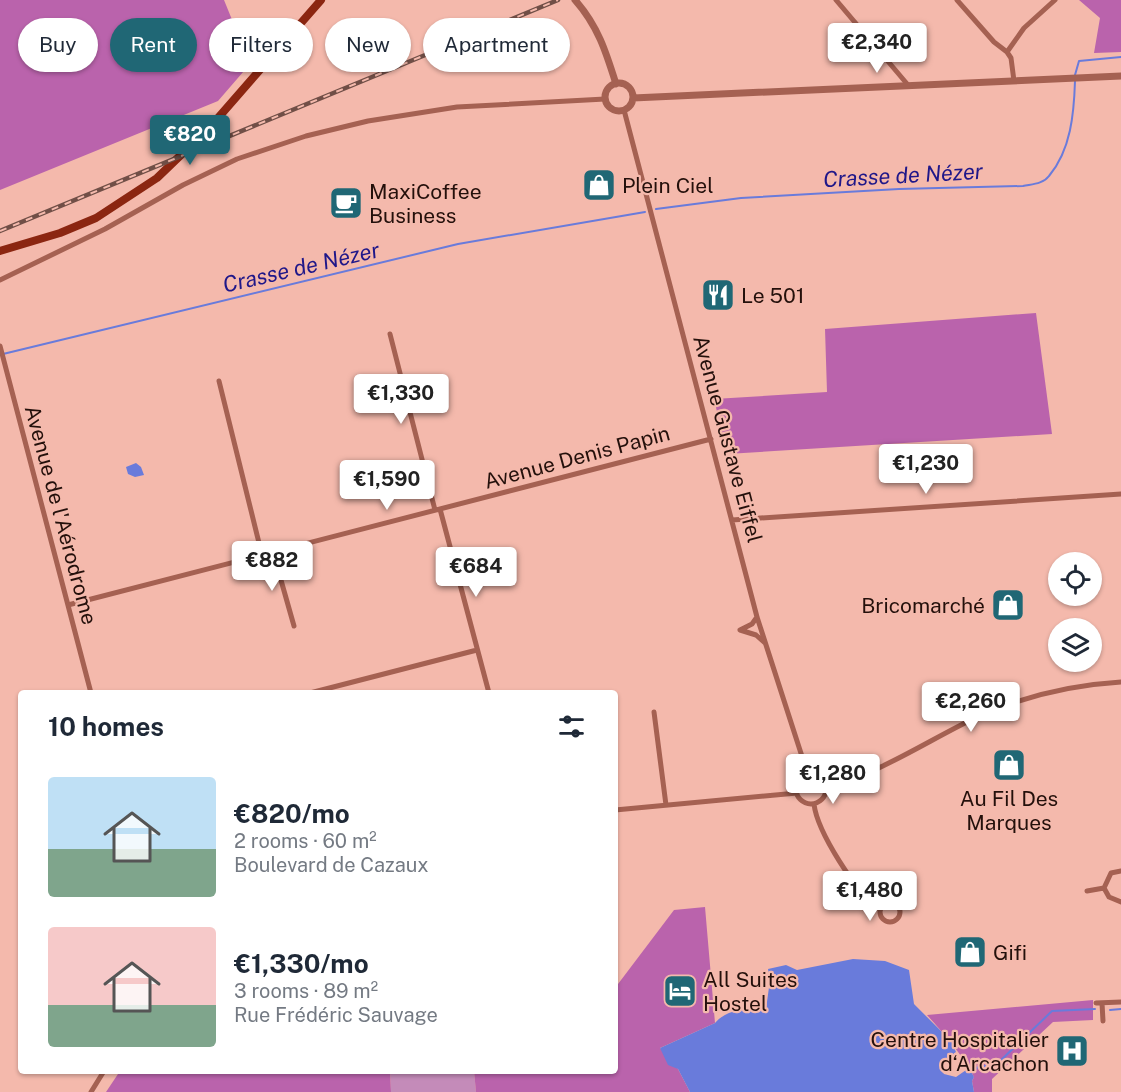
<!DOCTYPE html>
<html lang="en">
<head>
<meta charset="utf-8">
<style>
	:root { --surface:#fff; --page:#f6f6f7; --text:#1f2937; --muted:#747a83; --accent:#206775 }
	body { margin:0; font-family:"Public Sans",sans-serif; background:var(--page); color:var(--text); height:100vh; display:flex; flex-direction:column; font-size:22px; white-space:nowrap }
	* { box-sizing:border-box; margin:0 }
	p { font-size:20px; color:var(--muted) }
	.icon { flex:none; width:33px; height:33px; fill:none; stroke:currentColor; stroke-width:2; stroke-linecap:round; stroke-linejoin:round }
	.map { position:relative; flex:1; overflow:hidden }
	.drawer { position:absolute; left:18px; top:690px; width:600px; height:384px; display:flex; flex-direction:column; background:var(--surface); border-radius:6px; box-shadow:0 2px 4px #0004 }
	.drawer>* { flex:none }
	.top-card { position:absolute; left:18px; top:18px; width:600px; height:54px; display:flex; gap:12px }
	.tools { position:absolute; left:1048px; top:552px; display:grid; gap:12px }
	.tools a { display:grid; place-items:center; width:54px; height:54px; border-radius:50%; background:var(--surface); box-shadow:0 2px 4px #0004; font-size:30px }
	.price { position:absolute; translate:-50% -51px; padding:0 14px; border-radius:6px; background:#fff; color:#222; font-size:20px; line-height:39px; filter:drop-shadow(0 2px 3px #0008) }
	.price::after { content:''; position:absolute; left:50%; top:36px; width:18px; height:14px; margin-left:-9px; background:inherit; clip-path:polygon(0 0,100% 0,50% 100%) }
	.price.active { background:var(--accent); color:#fff }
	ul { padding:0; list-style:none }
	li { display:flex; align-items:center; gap:18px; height:150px; padding:0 30px }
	li span { display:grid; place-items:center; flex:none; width:168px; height:120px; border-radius:6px; color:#555 }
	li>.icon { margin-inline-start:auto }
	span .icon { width:72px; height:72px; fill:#fffc; stroke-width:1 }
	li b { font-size:26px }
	h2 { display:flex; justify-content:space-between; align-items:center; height:72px; padding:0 30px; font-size:26px }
	.chip { padding:0 21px; border-radius:27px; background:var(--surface); box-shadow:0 2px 4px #0004; font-size:21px; line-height:54px }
	.chip.active { background:var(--accent); color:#fff }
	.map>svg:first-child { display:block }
	.green { fill:#c48bb9 }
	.forest { fill:#ba63ac }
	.water { fill:#697bdb }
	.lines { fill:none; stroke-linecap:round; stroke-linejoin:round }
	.stream { stroke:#697bdb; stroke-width:2 }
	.minor { stroke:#a56152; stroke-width:5 }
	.tertiary { stroke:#a56152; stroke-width:7 }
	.secondary { stroke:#8b2611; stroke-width:8 }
	.rail-casing { stroke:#714f47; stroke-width:4.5 }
	.rail { stroke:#f4b9ac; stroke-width:2; stroke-dasharray:7; stroke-linecap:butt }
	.labels { text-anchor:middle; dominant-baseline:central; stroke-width:4.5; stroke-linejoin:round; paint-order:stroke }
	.poi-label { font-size:21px; fill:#24100b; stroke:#f4b9ac; text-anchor:start }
	.street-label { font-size:21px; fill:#24100b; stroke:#f4b9ac }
	.water-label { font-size:22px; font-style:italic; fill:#1f1789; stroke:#f4b9ac }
</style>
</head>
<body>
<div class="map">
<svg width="1121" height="1092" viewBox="0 0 1121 1092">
	<rect width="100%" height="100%" fill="#f4b9ac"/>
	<!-- green -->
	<path class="green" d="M390,1071H474L476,1092H391Z"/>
	<!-- forest -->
	<path class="forest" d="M0,0H224L250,64L218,101L0,190Z
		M1079,0H1121V52L1094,53L1100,18Z
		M1036,313L1052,434L727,454L714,399L827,392L825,329Z
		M705,907L715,1023L660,1048L678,1069L690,1092H476L474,1071H615V988L674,910Z
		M1093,1000V1020L1053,1022L992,1079V1092H974L972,1081L974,1077C962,1054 944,1034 927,1015Z
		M120,1071H390L391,1092H106Z"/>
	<!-- water -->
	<path class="water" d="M136,463L141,467L144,475L135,477L128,474L126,467Z
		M853,959L885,961L909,970L914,1004L951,1041L956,1052L946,1060L941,1070L944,1074L956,1077L969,1068L974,1077L972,1081L974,1092H690L678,1069L668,1065L660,1048L715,1023C728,1008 747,1009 766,1009L770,980L768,969L786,965L797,970Z"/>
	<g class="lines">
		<!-- stream -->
		<path class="stream" d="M1075,75L1079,61L1121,57
			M656,209L741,198L899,189L1023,186C1032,184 1043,184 1049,176C1071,150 1074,113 1075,81
			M3,354L458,244L645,212
			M1110,1010L1121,1009
			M972,1072L978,1067L997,1064L1052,1011L1095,1009"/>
		<!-- minor -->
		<path class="minor" d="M836,0L908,85
			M957,0L994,42L1007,52
			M1014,81L1011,58L1007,52L1024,28L1055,0
			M624,110L757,617L808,775
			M0,280L105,229L183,185L237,159L306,136L368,121L457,107L605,99
			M390,334L435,510
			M0,346L91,693
			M219,381L262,555
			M440,509L489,693
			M732,520L1121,494
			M273,552L294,626
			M68,605L711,439
			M740,630L756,635L765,643
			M740,630L752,624L757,617
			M310,693L477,650
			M654,712L666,805
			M796 789a15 15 0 1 1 30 0a15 15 0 1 1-30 0Z
			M826,787C881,773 925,742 975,718C1021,697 1071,685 1121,682
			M814,804C817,831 857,895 880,909
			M615,810L797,793
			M1121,871L1111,873L1104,888L1109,897L1121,902
			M1087,891L1104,888
			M880 912a10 10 0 1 1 20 0a10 10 0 1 1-20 0Z
			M1096,1003L1121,1002
			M1102,1003L1103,1021
			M91,1092L104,1071"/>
		<!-- tertiary -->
		<path class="tertiary" d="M575,0C598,26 606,52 616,84
			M605 97a14 14 0 1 1 28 0a14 14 0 1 1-28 0Z
			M633,98L1121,76"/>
		<!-- secondary -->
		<path class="secondary" d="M0,251L60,233L96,218L157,178L211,126L321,0"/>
		<defs>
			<path id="rail" d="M0,231L558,0"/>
		</defs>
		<!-- rail casing -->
		<use href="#rail" class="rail-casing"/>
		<!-- rail -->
		<use href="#rail" class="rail"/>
	</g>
	<!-- icons -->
	<defs>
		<symbol id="shop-square" viewBox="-11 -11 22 22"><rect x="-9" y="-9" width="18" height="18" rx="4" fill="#206775" stroke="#f4b9ac"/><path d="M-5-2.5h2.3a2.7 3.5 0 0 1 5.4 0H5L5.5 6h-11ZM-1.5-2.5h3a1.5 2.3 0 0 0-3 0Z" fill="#fff"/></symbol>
		<symbol id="cafe-square" viewBox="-11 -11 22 22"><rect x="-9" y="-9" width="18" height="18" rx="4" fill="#206775" stroke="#f4b9ac"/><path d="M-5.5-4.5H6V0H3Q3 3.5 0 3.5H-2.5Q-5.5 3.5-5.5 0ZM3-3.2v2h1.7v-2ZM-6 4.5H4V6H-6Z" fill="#fff"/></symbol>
		<symbol id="restaurant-square" viewBox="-11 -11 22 22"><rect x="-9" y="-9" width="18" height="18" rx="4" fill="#206775" stroke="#f4b9ac"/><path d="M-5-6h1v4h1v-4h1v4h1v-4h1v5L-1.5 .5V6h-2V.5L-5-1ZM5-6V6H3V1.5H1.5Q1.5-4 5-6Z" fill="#fff"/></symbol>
		<symbol id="hotel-square" viewBox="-11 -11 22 22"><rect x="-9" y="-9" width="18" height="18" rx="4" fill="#206775" stroke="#f4b9ac"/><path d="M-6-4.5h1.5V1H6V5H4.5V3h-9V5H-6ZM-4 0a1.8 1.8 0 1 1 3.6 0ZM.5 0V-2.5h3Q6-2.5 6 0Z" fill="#fff"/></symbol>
		<symbol id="hospital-square" viewBox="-11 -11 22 22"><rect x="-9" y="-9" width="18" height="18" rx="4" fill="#206775" stroke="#f4b9ac"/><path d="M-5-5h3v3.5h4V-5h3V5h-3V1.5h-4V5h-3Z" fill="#fff"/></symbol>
	</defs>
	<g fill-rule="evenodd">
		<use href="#shop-square" x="580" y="166" width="38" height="38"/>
		<use href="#cafe-square" x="327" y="184" width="38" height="38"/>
		<use href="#restaurant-square" x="699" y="276" width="38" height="38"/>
		<use href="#shop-square" x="989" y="586" width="38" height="38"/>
		<use href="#shop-square" x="990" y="746" width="38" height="38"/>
		<use href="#shop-square" x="951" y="933" width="38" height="38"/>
		<use href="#hotel-square" x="661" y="972" width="38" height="38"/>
		<use href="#hospital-square" x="1053" y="1032" width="38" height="38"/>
	</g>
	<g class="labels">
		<!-- poi labels -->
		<g class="poi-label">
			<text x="622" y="185">Plein Ciel</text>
			<text x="369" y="191">MaxiCoffee<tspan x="369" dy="24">Business</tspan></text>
			<text x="741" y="295">Le 501</text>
			<text x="985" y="605" text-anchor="end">Bricomarché</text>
			<text x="1009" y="798" text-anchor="middle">Au Fil Des<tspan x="1009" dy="24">Marques</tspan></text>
			<text x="993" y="952">Gifi</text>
			<text x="703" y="979">All Suites<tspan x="703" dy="24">Hostel</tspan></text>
			<text x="1049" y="1039" text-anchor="end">Centre Hospitalier<tspan x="1049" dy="24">d‘Arcachon</tspan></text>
		</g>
		<!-- street labels -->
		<g class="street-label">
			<text transform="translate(728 439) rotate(75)">Avenue Gustave Eiffel</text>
			<text transform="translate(577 457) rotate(-15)">Avenue Denis Papin</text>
			<text transform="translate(61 515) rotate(75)">Avenue de l'Aérodrome</text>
		</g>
		<!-- water labels -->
		<g class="water-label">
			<text transform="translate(903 175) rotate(-3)">Crasse de Nézer</text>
			<text transform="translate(301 267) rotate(-13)">Crasse de Nézer</text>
		</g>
	</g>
</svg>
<div class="tools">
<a><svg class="icon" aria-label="locate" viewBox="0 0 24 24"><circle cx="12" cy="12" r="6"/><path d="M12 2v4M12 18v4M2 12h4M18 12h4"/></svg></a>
<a><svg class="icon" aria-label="layers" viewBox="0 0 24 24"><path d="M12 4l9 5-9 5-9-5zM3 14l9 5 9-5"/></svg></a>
</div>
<b class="price" style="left:877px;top:74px">€2,340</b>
<b class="price active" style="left:190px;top:166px">€820</b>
<b class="price" style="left:401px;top:425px">€1,330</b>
<b class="price" style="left:926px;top:495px">€1,230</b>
<b class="price" style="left:387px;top:511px">€1,590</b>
<b class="price" style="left:272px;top:592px">€882</b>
<b class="price" style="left:476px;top:598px">€684</b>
<b class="price" style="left:971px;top:733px">€2,260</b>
<b class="price" style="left:833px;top:805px">€1,280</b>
<b class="price" style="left:870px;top:922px">€1,480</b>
<div class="top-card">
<a class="chip">Buy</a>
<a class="chip active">Rent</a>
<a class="chip">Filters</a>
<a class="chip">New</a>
<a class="chip">Apartment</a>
</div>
<section class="drawer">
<h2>10 homes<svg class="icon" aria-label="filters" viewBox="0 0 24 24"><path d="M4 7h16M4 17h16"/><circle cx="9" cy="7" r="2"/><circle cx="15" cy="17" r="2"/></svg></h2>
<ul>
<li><span style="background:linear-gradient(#bfe0f5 60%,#7fa58c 0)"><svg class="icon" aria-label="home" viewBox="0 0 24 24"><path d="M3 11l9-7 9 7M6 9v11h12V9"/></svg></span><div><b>€820/mo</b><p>2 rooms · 60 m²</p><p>Boulevard de Cazaux</p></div></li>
<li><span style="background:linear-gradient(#f6c9c9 65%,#7fa58c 0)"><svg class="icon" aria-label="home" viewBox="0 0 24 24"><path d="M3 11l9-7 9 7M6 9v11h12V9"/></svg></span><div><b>€1,330/mo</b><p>3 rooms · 89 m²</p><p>Rue Frédéric Sauvage</p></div></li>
</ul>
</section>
</div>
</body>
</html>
